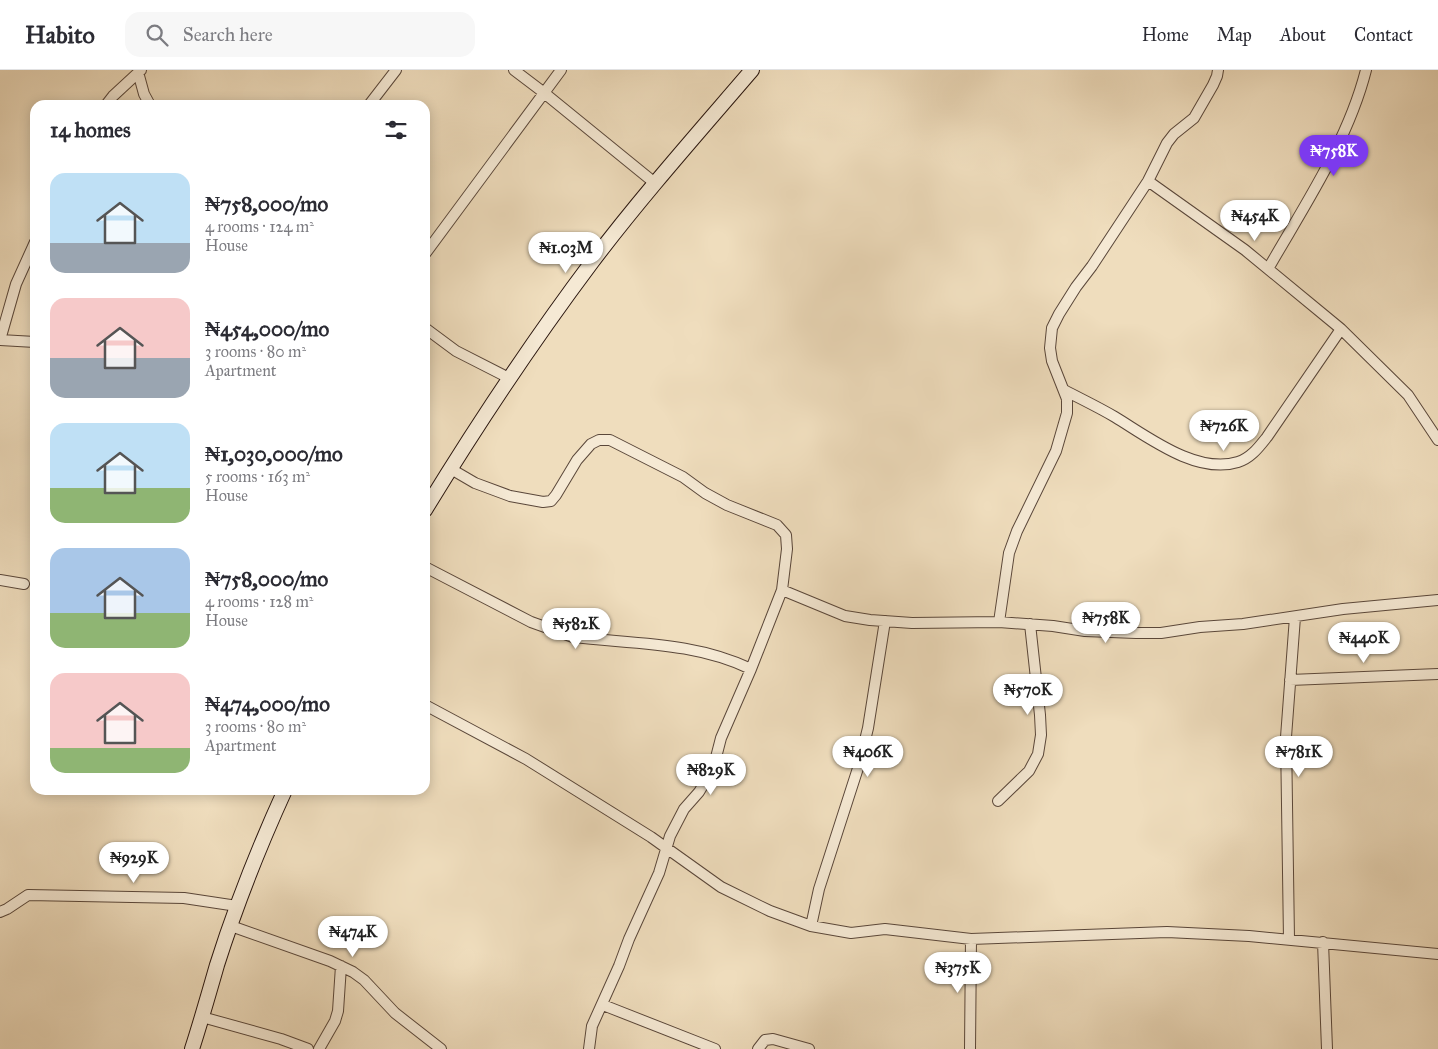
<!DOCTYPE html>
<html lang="en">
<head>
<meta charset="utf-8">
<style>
	:root { --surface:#fff; --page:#f7f7f7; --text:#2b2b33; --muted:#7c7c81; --line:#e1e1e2; --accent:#7c3aed }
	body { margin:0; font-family:"IM FELL Great Primer",serif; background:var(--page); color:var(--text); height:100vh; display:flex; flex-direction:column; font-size:19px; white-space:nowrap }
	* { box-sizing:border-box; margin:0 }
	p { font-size:16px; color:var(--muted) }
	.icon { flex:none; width:28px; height:28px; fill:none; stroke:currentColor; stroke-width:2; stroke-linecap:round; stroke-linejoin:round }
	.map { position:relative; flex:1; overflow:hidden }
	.panel { position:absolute; left:30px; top:30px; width:400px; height:695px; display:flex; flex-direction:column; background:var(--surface); border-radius:15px; box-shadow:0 2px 12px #0003 }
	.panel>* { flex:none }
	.price { position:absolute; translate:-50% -42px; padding:0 11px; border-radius:18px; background:#fff; color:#222; font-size:16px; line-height:32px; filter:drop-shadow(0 1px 2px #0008) }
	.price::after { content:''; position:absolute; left:50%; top:30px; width:15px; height:11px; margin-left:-8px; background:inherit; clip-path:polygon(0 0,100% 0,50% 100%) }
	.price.selected { background:var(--accent); color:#fff }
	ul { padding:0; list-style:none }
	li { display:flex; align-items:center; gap:15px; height:125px; padding:0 20px }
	li span { display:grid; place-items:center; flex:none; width:140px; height:100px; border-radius:15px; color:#555 }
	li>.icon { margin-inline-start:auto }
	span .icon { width:60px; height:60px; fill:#fffc; stroke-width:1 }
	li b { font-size:21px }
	h2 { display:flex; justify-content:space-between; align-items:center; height:60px; padding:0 20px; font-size:21px }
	header { display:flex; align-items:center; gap:30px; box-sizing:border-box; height:70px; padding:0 25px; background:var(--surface); border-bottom:1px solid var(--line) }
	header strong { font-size:24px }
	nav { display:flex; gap:28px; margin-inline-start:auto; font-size:18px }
	.search { width:350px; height:45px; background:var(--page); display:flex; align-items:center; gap:12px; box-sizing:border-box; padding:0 18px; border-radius:15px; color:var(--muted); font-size:19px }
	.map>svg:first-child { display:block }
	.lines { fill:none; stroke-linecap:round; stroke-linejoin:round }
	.street-casing { stroke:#5a473a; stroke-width:12 }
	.secondary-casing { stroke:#29150e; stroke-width:16 }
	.street { stroke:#f5e9d4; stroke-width:10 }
	.secondary { stroke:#f5e9d4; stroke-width:14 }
</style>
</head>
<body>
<header>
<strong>Habito</strong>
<div class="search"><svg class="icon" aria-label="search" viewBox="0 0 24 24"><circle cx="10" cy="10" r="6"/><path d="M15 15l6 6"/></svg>Search here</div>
<nav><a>Home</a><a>Map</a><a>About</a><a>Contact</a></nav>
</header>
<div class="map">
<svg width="1438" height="979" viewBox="0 0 1438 979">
	<rect width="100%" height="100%" fill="#efddbd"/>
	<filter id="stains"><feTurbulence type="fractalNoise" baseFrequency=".004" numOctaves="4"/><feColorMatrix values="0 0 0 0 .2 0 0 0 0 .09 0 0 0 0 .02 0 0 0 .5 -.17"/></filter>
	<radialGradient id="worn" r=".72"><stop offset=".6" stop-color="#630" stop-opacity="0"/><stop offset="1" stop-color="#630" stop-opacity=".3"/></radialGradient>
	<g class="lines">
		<defs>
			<path id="street" d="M514,0L543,22L656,114
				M138,2L144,24L150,35
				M106,35L113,26L141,0
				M369,35L396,0
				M1148,111L1245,180L1341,259L1408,325L1438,370
				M425,184L561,0
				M1268,199C1304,136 1348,71 1366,0
				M425,258L456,281L509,308
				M0,270L16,214L35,172
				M0,270L35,272
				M1064,320C1081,329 1098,337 1115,347C1148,367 1197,405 1238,392C1251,388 1259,377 1267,367L1341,259
				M451,399L475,413L510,426L543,432L551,431L556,425L577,390L591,374L599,370H610L683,407L705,423L727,435L777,455L786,465L787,479L782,520L751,599L721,668L713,699L699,722L684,739L670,766L659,803L629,869L619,896L592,956L589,979
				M425,421L434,426
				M425,497L531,552L573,567C634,574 695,572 751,599
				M0,510L24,514
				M782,520L845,546L870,550L912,553L999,552L1053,556L1085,561L1136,563H1161L1200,557L1243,554L1343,539L1438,530
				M999,552L1009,483L1017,461L1056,381L1067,343V329L1052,291L1050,278L1052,258L1059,244L1076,217L1092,196L1148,111L1167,73L1174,64L1194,48L1213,15L1217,6L1218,0
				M1290,610L1438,604
				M425,635L526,689L651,767L721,817L770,841L811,856L851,863L885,859L971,869L1167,862L1249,866L1438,884
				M998,731L1029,701L1038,684L1041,665L1040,645L1030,554
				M0,842L7,839L28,825L184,828L237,836
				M231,856L330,891L353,902L364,910L395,943L441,979
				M811,856L819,819L859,695L868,658L885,551
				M1289,869L1286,667L1295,547
				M1323,872L1327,979
				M603,935L715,979
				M202,947L281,969L308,979
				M319,979L335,951L338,941L341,896
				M758,979L765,970L773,969L809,979
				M970,979L971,869"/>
			<path id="secondary" d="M425,440C477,355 532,272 592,192C642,126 698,63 752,0
				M192,979C201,951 209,923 217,895C236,835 259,777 285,720"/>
		</defs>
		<!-- street casing -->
		<use href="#street" class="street-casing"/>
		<!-- secondary casing -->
		<use href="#secondary" class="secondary-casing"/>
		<!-- street -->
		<use href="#street" class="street"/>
		<!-- secondary -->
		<use href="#secondary" class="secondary"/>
	</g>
	<rect width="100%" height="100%" filter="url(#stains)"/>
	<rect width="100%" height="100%" fill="url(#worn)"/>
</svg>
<b class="price selected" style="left:1334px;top:107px">₦758K</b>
<b class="price" style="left:1255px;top:172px">₦454K</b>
<b class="price" style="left:566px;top:204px">₦1.03M</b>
<b class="price" style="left:1224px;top:382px">₦726K</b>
<b class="price" style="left:1106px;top:574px">₦758K</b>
<b class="price" style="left:576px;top:580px">₦582K</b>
<b class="price" style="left:1364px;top:594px">₦440K</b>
<b class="price" style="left:1028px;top:646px">₦570K</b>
<b class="price" style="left:868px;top:708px">₦406K</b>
<b class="price" style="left:1299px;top:708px">₦781K</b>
<b class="price" style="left:711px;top:726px">₦829K</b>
<b class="price" style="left:134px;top:814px">₦929K</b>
<b class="price" style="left:353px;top:888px">₦474K</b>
<b class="price" style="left:958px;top:924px">₦375K</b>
<section class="panel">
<h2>14 homes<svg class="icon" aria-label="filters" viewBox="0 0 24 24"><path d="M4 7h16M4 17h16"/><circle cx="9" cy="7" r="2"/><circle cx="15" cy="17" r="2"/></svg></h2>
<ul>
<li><span style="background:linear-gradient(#bfe0f5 70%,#9aa5b1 0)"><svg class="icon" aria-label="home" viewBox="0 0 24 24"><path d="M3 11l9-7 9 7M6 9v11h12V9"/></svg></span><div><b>₦758,000/mo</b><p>4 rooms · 124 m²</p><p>House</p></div></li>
<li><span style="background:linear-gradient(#f6c9c9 60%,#9aa5b1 0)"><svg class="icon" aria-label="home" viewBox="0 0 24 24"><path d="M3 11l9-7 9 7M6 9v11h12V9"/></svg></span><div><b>₦454,000/mo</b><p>3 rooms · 80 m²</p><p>Apartment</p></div></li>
<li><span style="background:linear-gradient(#bfe0f5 65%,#8fb573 0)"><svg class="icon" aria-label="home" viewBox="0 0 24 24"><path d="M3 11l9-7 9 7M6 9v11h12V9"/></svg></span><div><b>₦1,030,000/mo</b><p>5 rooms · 163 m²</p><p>House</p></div></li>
<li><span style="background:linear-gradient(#a9c7e8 65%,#8fb573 0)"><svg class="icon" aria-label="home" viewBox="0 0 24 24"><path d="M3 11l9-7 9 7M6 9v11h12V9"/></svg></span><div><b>₦758,000/mo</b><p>4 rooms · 128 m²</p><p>House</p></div></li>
<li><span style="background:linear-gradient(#f6c9c9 75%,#8fb573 0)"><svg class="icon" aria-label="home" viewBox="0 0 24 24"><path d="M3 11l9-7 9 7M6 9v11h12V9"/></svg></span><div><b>₦474,000/mo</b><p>3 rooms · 80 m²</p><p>Apartment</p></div></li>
</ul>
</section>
</div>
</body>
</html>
